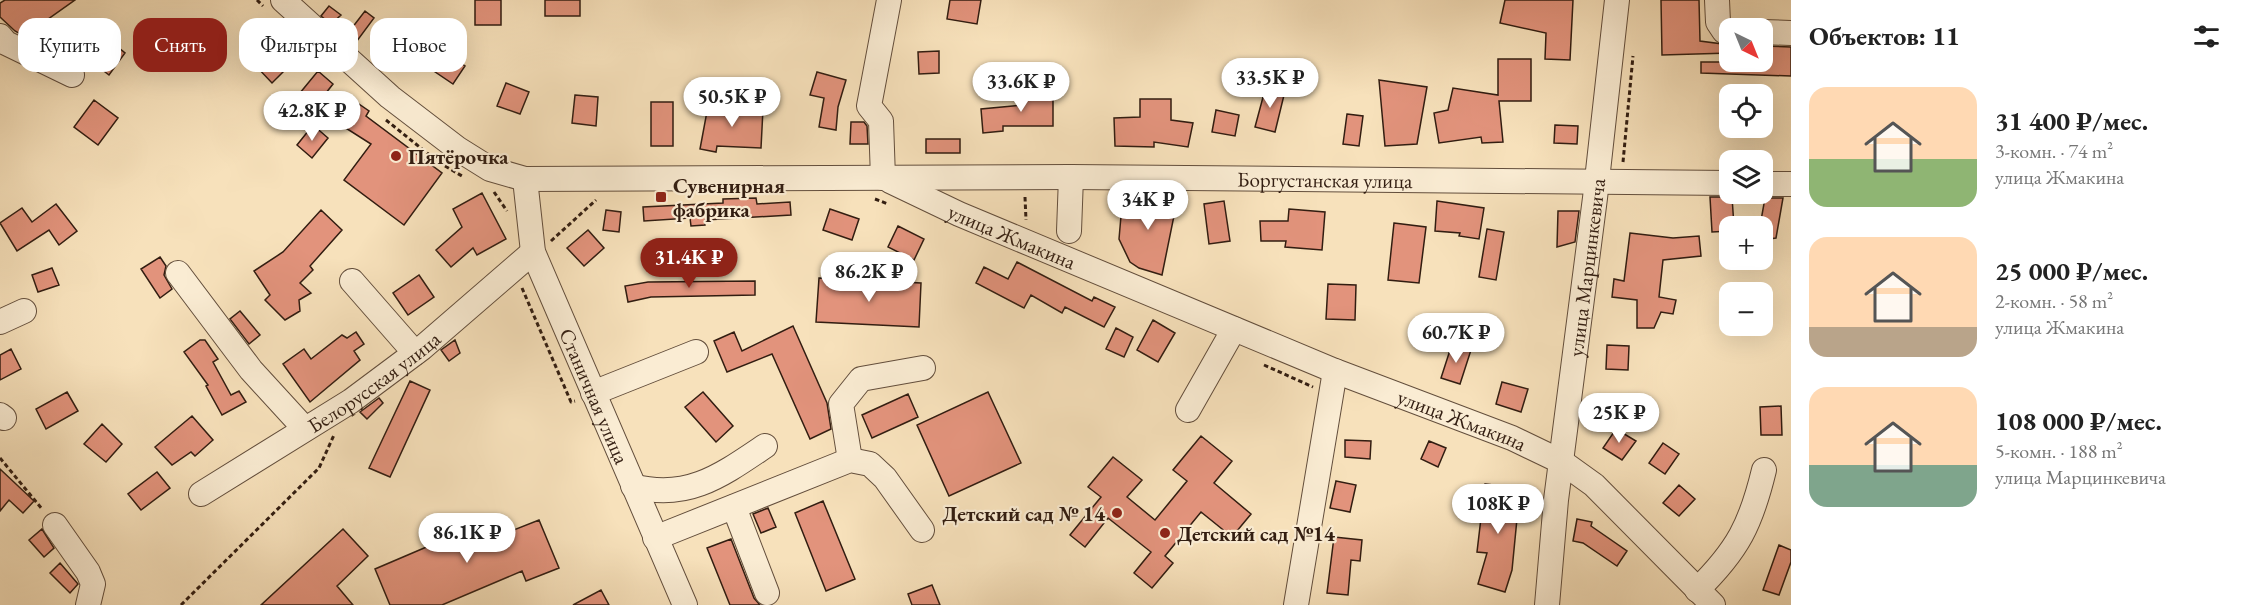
<!DOCTYPE html>
<html lang="ru">
<head>
<meta charset="utf-8">
<style>
	:root { --surface:#fff; --page:#f6f6f6; --text:#222; --muted:#767676; --accent:#8f2418 }
	body { margin:0; font-family:"EB Garamond",serif; background:var(--page); color:var(--text); height:100vh; display:flex; flex-direction:column; font-size:22px; white-space:nowrap }
	* { box-sizing:border-box; margin:0 }
	p { font-size:20px; color:var(--muted) }
	.icon { flex:none; width:33px; height:33px; fill:none; stroke:currentColor; stroke-width:2; stroke-linecap:round; stroke-linejoin:round }
	.map { position:relative; flex:1; overflow:hidden }
	.sheet { display:flex; flex-direction:column; background:var(--surface); width:450px }
	.sheet>* { flex:none }
	.top-card { position:absolute; left:18px; top:18px; width:570px; height:54px; display:flex; gap:12px }
	.needle { width:39px; rotate:137deg }
	.tools { position:absolute; left:1719px; top:18px; display:grid; gap:12px }
	.tools a { display:grid; place-items:center; width:54px; height:54px; border-radius:12px; background:var(--surface); box-shadow:0 6px 24px #0002; font-size:30px }
	.price { position:absolute; translate:-50% -51px; padding:0 14px; border-radius:21px; background:#fff; color:#222; font-size:20px; line-height:39px; filter:drop-shadow(0 2px 3px #0008) }
	.price::after { content:''; position:absolute; left:50%; top:36px; width:18px; height:14px; margin-left:-9px; background:inherit; clip-path:polygon(0 0,100% 0,50% 100%) }
	.price.on { background:var(--accent); color:#fff }
	ul { padding:0; list-style:none }
	li { display:flex; align-items:center; gap:18px; height:150px; padding:0 18px }
	li span { display:grid; place-items:center; flex:none; width:168px; height:120px; border-radius:18px; color:#555 }
	li>.icon { margin-inline-start:auto }
	span .icon { width:72px; height:72px; fill:#fffc; stroke-width:1 }
	li b { font-size:26px }
	h2 { display:flex; justify-content:space-between; align-items:center; height:72px; padding:0 18px; font-size:26px }
	.pill { padding:0 21px; border-radius:18px; background:var(--surface); box-shadow:0 6px 24px #0002; font-size:21px; line-height:54px }
	.pill.on { background:var(--accent); color:#fff }
	main { display:flex; flex:1; min-height:0 }
	.map>svg:first-child { display:block }
	.building { fill:#e2937c; stroke:#321d11; stroke-width:1.5 }
	.lines { fill:none; stroke-linecap:round; stroke-linejoin:round }
	.minor-casing { stroke:#634e3c; stroke-width:26 }
	.path { stroke:#321d11; stroke-width:3; stroke-dasharray:4.5 3; stroke-linecap:butt }
	.minor { stroke:#faecd3; stroke-width:24 }
	.poi-dot { fill:#8f2418; stroke:#faecd3; stroke-width:2 }
	.labels { text-anchor:middle; dominant-baseline:central; stroke-width:4.5; stroke-linejoin:round; paint-order:stroke }
	.poi-label { font-size:21px; font-weight:bold; fill:#321d11; stroke:#faecd3; text-anchor:start }
	.street-label { font-size:21px; fill:#321d11; stroke:#faecd3 }
</style>
</head>
<body>
<main>
<div class="map">
<svg width="1791" height="605" viewBox="0 0 1791 605">
	<rect width="100%" height="100%" fill="#f7e1bb"/>
	<filter id="stains"><feTurbulence type="fractalNoise" baseFrequency=".00333" numOctaves="4"/><feColorMatrix values="0 0 0 0 .2 0 0 0 0 .09 0 0 0 0 .02 0 0 0 .5 -.17"/></filter>
	<radialGradient id="worn" r=".72"><stop offset=".6" stop-color="#630" stop-opacity="0"/><stop offset="1" stop-color="#630" stop-opacity=".3"/></radialGradient>
	<!-- building -->
	<path class="building" d="M5,0H75L24,36L15,31L0,17V3Z
		M475,0H501V25H475Z
		M545,0H580V16H545Z
		M950,0H981L977,24L947,19Z
		M1505,0H1573L1570,60L1545,59L1546,33L1500,23Z
		M1661,0H1699L1700,41L1730,45V53L1662,55Z
		M329,6L341,15L331,24L321,16Z
		M365,11L374,18L354,45L345,37Z
		M388,23L404,34L394,50L378,39Z
		M108,39L125,53L109,75L91,61Z
		M278,40L297,58L272,83L254,64Z
		M434,45L465,66L453,84L422,63Z
		M1762,46L1791,47V76L1701,73V62H1762Z
		M939,51V73L919,74L918,52Z
		M1498,59H1531V101H1499L1503,142L1482,143L1481,137L1439,143L1434,113L1448,110L1453,88L1498,95Z
		M318,71L333,84L311,112L295,99Z
		M817,72L846,80L838,107L836,130L819,127L824,98L810,95Z
		M1379,80L1427,87L1417,144L1385,146Z
		M506,83L529,92L520,114L497,106Z
		M1266,86L1285,91L1275,132L1255,127Z
		M1024,90H1053V126H1003V131L983,133L981,109L1024,105Z
		M575,95L598,97L596,126L572,123Z
		M1140,99H1171V120L1193,123L1188,147L1154,142V147L1115,146L1114,118L1140,117Z
		M94,100L118,118L98,145L74,127Z
		M356,102L369,111L366,116L442,173L404,225L344,180L371,144L341,125Z
		M651,102H673V146H651Z
		M708,106L763,109L761,148L717,146L716,152L700,149Z
		M1216,110L1239,115L1235,136L1212,132Z
		M1347,114L1363,116L1359,146L1343,144Z
		M851,122H864L867,126L868,144H850Z
		M313,125L328,138L312,158L297,145Z
		M1555,125L1578,126L1577,144L1554,143Z
		M926,139H960V153H926Z
		M482,193L506,239L477,255L473,248L451,267L436,250L462,227L453,209Z
		M1134,196H1178L1162,275L1139,268L1130,262L1119,239L1121,216Z
		M1710,197H1732L1734,226H1730V231L1712,232Z
		M756,198L757,204L790,202L791,215L705,220V225L691,226L690,218L644,221L643,207L723,203V199Z
		M1765,198H1783L1776,238L1762,240V226H1760Z
		M1224,201L1230,241L1209,244L1204,204Z
		M1437,201L1484,208L1479,239L1459,236L1460,233L1435,231Z
		M56,204L77,231L59,245L49,230L17,251L0,223L22,208L32,222Z
		M830,209L859,219L852,240L823,230Z
		M1289,209L1325,212L1322,250L1285,247L1286,241H1261L1260,221H1288Z
		M321,210L342,230L310,266L313,270L300,283L311,293L299,300L300,311L285,320L265,300L270,295L254,271L283,252Z
		M606,210L621,212L619,232L603,230Z
		M1558,211H1579L1575,242L1557,247Z
		M1394,223L1426,227L1419,283L1388,280Z
		M898,226L924,239L914,260L888,247Z
		M1487,229L1504,232L1496,280L1479,277Z
		M588,230L604,248L584,266L567,248Z
		M1630,233L1673,238L1699,236L1701,256L1663,260L1659,297L1676,300L1673,314L1661,312L1654,328H1637V300L1612,297L1614,279L1624,281Z
		M160,257L166,266L164,275L172,289L160,298L141,269Z
		M1017,262L1092,301L1094,297L1115,307L1104,327L1065,307L1062,313L1031,295L1024,308L976,283L984,267L1008,279Z
		M52,268L59,285L38,292L32,275Z
		M419,275L434,297L408,315L393,293Z
		M819,278L921,283L919,327L816,322Z
		M755,281V295L651,297L628,302L625,286L648,282Z
		M1328,284L1356,285L1355,320L1326,319Z
		M240,311L260,335L249,344L230,319Z
		M1153,320L1175,333L1158,362L1137,350Z
		M793,326L827,403L831,429L810,439L772,354L727,372L714,341L734,332L742,351Z
		M1116,328L1133,337L1124,357L1106,349Z
		M356,332L364,344L354,351L360,360L310,402L283,364L304,349L311,359L342,335L347,338Z
		M200,340H205L218,359L213,362L231,395L239,391L246,402L222,415L206,386L208,385L184,352Z
		M455,340L460,353L449,361L441,350Z
		M1452,344L1471,350L1460,384L1441,378Z
		M1607,345L1629,346L1628,370L1606,369Z
		M11,349L21,369L0,380V355Z
		M410,381L430,390L390,477L369,468Z
		M1502,382L1528,389L1521,412L1496,404Z
		M67,392L78,411L46,429L36,409Z
		M703,392L733,426L716,442L685,407Z
		M988,392L1021,463L949,496L917,425Z
		M908,394L918,417L872,438L862,415Z
		M379,398L383,403L367,419L360,412Z
		M1781,406L1782,435H1761L1760,407Z
		M192,416L213,440L195,456L191,452L172,465L155,447Z
		M102,424L122,444L106,462L84,444Z
		M1616,429L1636,441L1622,460L1603,448Z
		M1201,436L1232,461L1214,483L1251,514L1232,537L1201,512L1165,556L1173,563L1152,588L1134,573L1151,552L1108,518L1085,547L1070,535L1101,497L1088,487L1113,457L1142,480L1127,497L1155,520L1187,481L1173,470Z
		M1345,440L1371,441L1370,459L1345,457Z
		M1429,441L1446,448L1438,467L1421,459Z
		M1663,443L1679,454L1665,474L1649,463Z
		M0,469L34,501L23,513L9,500L0,511Z
		M157,472L170,488L141,510L128,494Z
		M1336,481L1356,485L1350,512L1330,508Z
		M1485,484L1520,488L1512,570L1505,592L1478,584L1487,553L1477,552Z
		M1679,485L1695,499L1679,516L1663,503Z
		M823,501L855,579L826,591L795,513Z
		M768,508L776,527L761,533L753,514Z
		M499,516L506,533L539,520L559,568L526,581L522,571L442,605H390L375,569Z
		M1577,519L1592,522L1591,526L1627,551L1617,566L1583,543L1573,541Z
		M42,529L54,548L44,557L29,540Z
		M343,529L368,556L337,586L353,605H261Z
		M1334,537L1362,540L1360,561L1351,560L1348,595L1327,593Z
		M731,539L754,598L760,605H730L707,548Z
		M1779,545L1791,550V562L1779,595L1763,590Z
		M60,563L78,584L70,593L50,573Z
		M932,585L940,605H912L908,594Z
		M601,590L609,605H573Z"/>
	<g class="lines">
		<defs>
			<g id="minor">
				<path id="s1" d="M283,0L390,97L458,149L490,169L525,179L1071,177L1730,183"/>
				<path d="M1717,0L1718,22L1724,31H1730"/>
				<path d="M1762,32L1791,33"/>
				<path d="M0,36L6,43L72,75"/>
				<path d="M883,178L881,121L869,106L889,0"/>
				<path id="s2" d="M525,179L533,252L685,605"/>
				<path id="s3" d="M890,181L959,214L1335,371L1512,438L1562,462L1594,485L1713,605"/>
				<path d="M1762,184H1791"/>
				<path d="M1069,231L1071,177"/>
				<path d="M178,273L251,370L305,429"/>
				<path d="M352,281L415,353"/>
				<path d="M0,322L24,311"/>
				<path d="M593,393L696,352"/>
				<path d="M1188,410L1234,329"/>
				<path d="M0,415L4,418"/>
				<path d="M850,460L841,404L861,379L923,368"/>
				<path d="M633,486C687,501 722,475 765,446"/>
				<path id="s4" d="M201,494L351,401L422,348L533,252"/>
				<path d="M734,507L767,593"/>
				<path d="M55,525L88,572L93,584L88,605"/>
				<path d="M655,538L850,460L870,464L885,478L922,530"/>
				<path d="M1697,590C1738,550 1751,524 1764,470"/>
				<path d="M1296,605L1335,371"/>
				<path id="s5" d="M1547,605L1556,500L1595,198L1617,0"/>
			</g>
		</defs>
		<!-- minor casing -->
		<use href="#minor" class="minor-casing"/>
		<!-- path -->
		<path class="path" d="M257,0L263,6
			M386,120L437,161
			M1623,162L1633,56
			M445,166L462,176
			M494,192L507,211
			M1025,197L1026,220
			M875,199L888,204
			M551,241L596,200
			M522,288L571,402L575,401
			M1264,365L1313,387
			M0,458L42,509
			M181,605L319,468L334,435"/>
		<!-- minor -->
		<use href="#minor" class="minor"/>
	</g>
	<!-- markers -->
	<g class="poi-dot">
		<circle cx="396" cy="156" r="6"/>
		<rect x="655" y="191" width="12" height="12" rx="3"/>
		<circle cx="1117" cy="513" r="6"/>
		<circle cx="1165" cy="533" r="6"/>
	</g>
	<g class="labels">
		<!-- poi labels -->
		<g class="poi-label">
			<text x="408" y="156">Пятёрочка</text>
			<text x="673" y="185">Сувенирная<tspan x="673" dy="24">фабрика</tspan></text>
			<text x="1105" y="513" text-anchor="end">Детский сад № 14</text>
			<text x="1177" y="533">Детский сад №14</text>
		</g>
		<!-- street labels -->
		<g class="street-label">
			<text stroke="none"><textPath href="#s1" startOffset="1104">Боргустанская улица</textPath></text>
			<text stroke="none"><textPath href="#s3" startOffset="134">улица Жмакина</textPath></text>
			<text stroke="none"><textPath href="#s5" startOffset="340">улица Марцинкевича</textPath></text>
			<text stroke="none"><textPath href="#s4" startOffset="206">Белорусская улица</textPath></text>
			<text stroke="none"><textPath href="#s2" startOffset="230">Станичная улица</textPath></text>
			<text stroke="none"><textPath href="#s3" startOffset="620">улица Жмакина</textPath></text>
		</g>
	</g>
	<rect width="100%" height="100%" filter="url(#stains)"/>
	<rect width="100%" height="100%" fill="url(#worn)"/>
</svg>
<div class="tools">
<a><svg class="needle" viewBox="-14 -14 28 28"><path d="M0-13l5 13h-10z" fill="#e53935"/><path d="M0 13l5-13h-10z" fill="#767676"/></svg></a>
<a><svg class="icon" aria-label="locate" viewBox="0 0 24 24"><circle cx="12" cy="12" r="6"/><path d="M12 2v4M12 18v4M2 12h4M18 12h4"/></svg></a>
<a><svg class="icon" aria-label="layers" viewBox="0 0 24 24"><path d="M12 4l9 5-9 5-9-5zM3 14l9 5 9-5"/></svg></a>
<a>+</a>
<a>−</a>
</div>
<b class="price" style="left:1270px;top:109px">33.5K ₽</b>
<b class="price" style="left:1021px;top:113px">33.6K ₽</b>
<b class="price" style="left:732px;top:128px">50.5K ₽</b>
<b class="price" style="left:312px;top:142px">42.8K ₽</b>
<b class="price" style="left:1148px;top:231px">34K ₽</b>
<b class="price on" style="left:689px;top:289px">31.4K ₽</b>
<b class="price" style="left:869px;top:303px">86.2K ₽</b>
<b class="price" style="left:1456px;top:364px">60.7K ₽</b>
<b class="price" style="left:1619px;top:444px">25K ₽</b>
<b class="price" style="left:1498px;top:535px">108K ₽</b>
<b class="price" style="left:467px;top:564px">86.1K ₽</b>
<div class="top-card">
<a class="pill">Купить</a>
<a class="pill on">Снять</a>
<a class="pill">Фильтры</a>
<a class="pill">Новое</a>
</div>
</div>
<section class="sheet">
<h2>Объектов: 11<svg class="icon" aria-label="filters" viewBox="0 0 24 24"><path d="M4 7h16M4 17h16"/><circle cx="9" cy="7" r="2"/><circle cx="15" cy="17" r="2"/></svg></h2>
<ul>
<li><span style="background:linear-gradient(#ffd9b3 60%,#8fb573 0)"><svg class="icon" aria-label="home" viewBox="0 0 24 24"><path d="M3 11l9-7 9 7M6 9v11h12V9"/></svg></span><div><b>31 400 ₽/мес.</b><p>3-комн. · 74 m²</p><p>улица Жмакина</p></div></li>
<li><span style="background:linear-gradient(#ffd9b3 75%,#b9a48a 0)"><svg class="icon" aria-label="home" viewBox="0 0 24 24"><path d="M3 11l9-7 9 7M6 9v11h12V9"/></svg></span><div><b>25 000 ₽/мес.</b><p>2-комн. · 58 m²</p><p>улица Жмакина</p></div></li>
<li><span style="background:linear-gradient(#ffd9b3 65%,#7fa58c 0)"><svg class="icon" aria-label="home" viewBox="0 0 24 24"><path d="M3 11l9-7 9 7M6 9v11h12V9"/></svg></span><div><b>108 000 ₽/мес.</b><p>5-комн. · 188 m²</p><p>улица Марцинкевича</p></div></li>
</ul>
</section>
</main>
</body>
</html>
